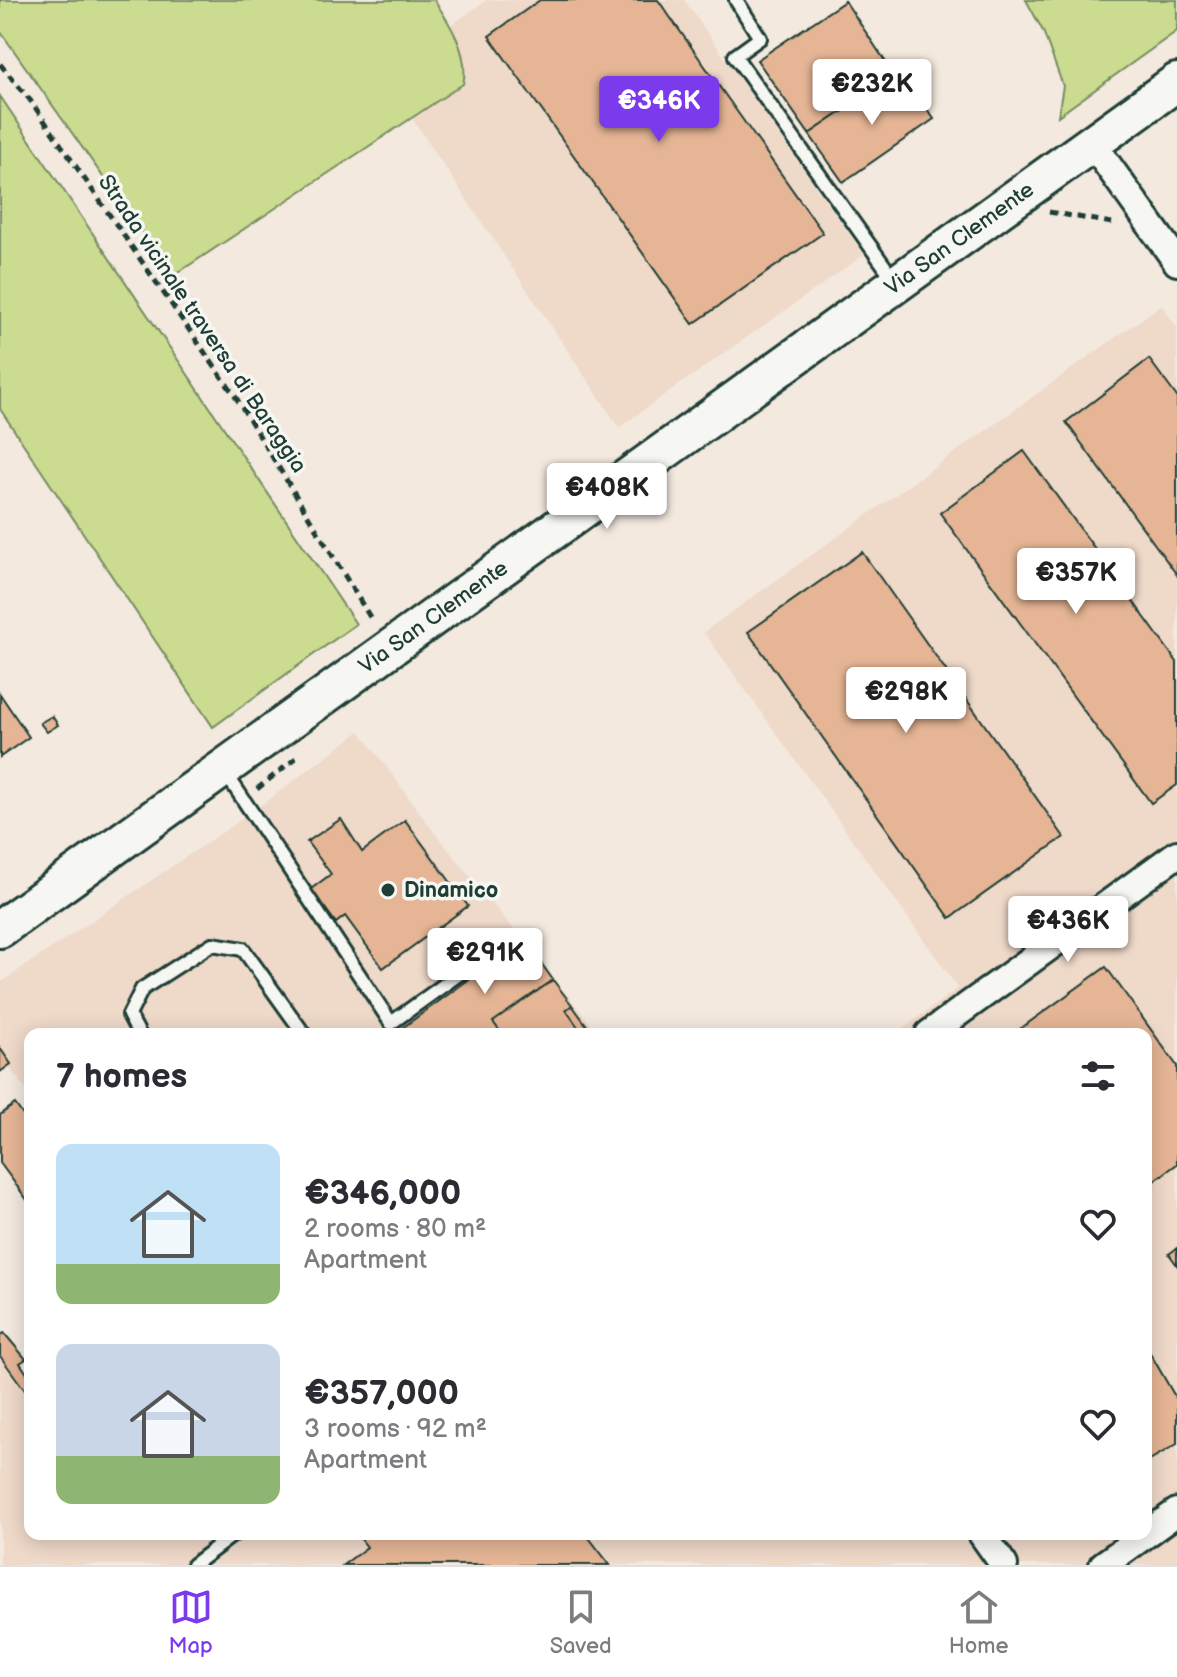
<!DOCTYPE html>
<html lang="en">
<head>
<meta charset="utf-8">
<style>
	:root { --surface:#fff; --page:#f7f7f7; --text:#2b2b33; --muted:#7c7c81; --line:#e1e1e2; --accent:#7c3aed }
	body { margin:0; font-family:"Balsamiq Sans",sans-serif; background:var(--page); color:var(--text); height:100vh; display:flex; flex-direction:column; font-size:30px; white-space:nowrap }
	* { box-sizing:border-box; margin:0 }
	p { font-size:26px; color:var(--muted) }
	.icon { flex:none; width:44px; height:44px; fill:none; stroke:currentColor; stroke-width:2; stroke-linecap:round; stroke-linejoin:round }
	.map { position:relative; flex:1; overflow:hidden }
	.details { position:absolute; left:24px; top:1028px; width:1128px; height:512px; display:flex; flex-direction:column; background:var(--surface); border-radius:16px; box-shadow:0 4px 20px #0003 }
	.details>* { flex:none }
	.price { position:absolute; translate:-50% -68px; padding:0 18px; border-radius:8px; background:#fff; color:#222; font-size:26px; line-height:52px; filter:drop-shadow(0 2px 4px #0008) }
	.price::after { content:''; position:absolute; left:50%; top:48px; width:24px; height:18px; margin-left:-12px; background:inherit; clip-path:polygon(0 0,100% 0,50% 100%) }
	.price.selected { background:var(--accent); color:#fff }
	ul { padding:0; list-style:none }
	li { display:flex; align-items:center; gap:24px; height:200px; padding:0 32px }
	li span { display:grid; place-items:center; flex:none; width:224px; height:160px; border-radius:16px; color:#555 }
	li>.icon { margin-inline-start:auto }
	span .icon { width:96px; height:96px; fill:#fffc; stroke-width:1 }
	li b { font-size:34px }
	h2 { display:flex; justify-content:space-between; align-items:center; height:96px; padding:0 32px; font-size:34px }
	.dock { display:flex; justify-content:space-around; align-items:center; height:112px; border-top:2px solid var(--line); background:var(--surface); font-size:22px; color:var(--muted) }
	.dock a { display:grid; justify-items:center; gap:4px }
	.dock .selected { color:var(--accent) }
	.map>svg:first-child { display:block }
	.built { fill:#efd9c9 }
	.green { fill:#cbdb8f; stroke:#758c62; stroke-width:2 }
	.building { fill:#e5b595; stroke:#1f3d34; stroke-width:2 }
	.lines { fill:none; stroke-linecap:round; stroke-linejoin:round }
	.lane-casing { stroke:#1f3d34; stroke-width:18 }
	.street-casing { stroke:#1f3d34; stroke-width:32 }
	.secondary-casing { stroke:#1f3d34; stroke-width:42 }
	.path { stroke:#1f3d34; stroke-width:5; stroke-dasharray:8 6; stroke-linecap:butt }
	.lane { stroke:#f6f6f2; stroke-width:12 }
	.street { stroke:#f6f6f2; stroke-width:26 }
	.secondary { stroke:#f6f6f2; stroke-width:36 }
	.poi-dot { fill:#1f3d34; stroke:#f6f6f2; stroke-width:3 }
	.labels { text-anchor:middle; dominant-baseline:central; stroke-width:7; stroke-linejoin:round; paint-order:stroke }
	.street-label { font-size:22px; fill:#1f3d34; stroke:#f6f6f2 }
	.poi-label { font-size:22px; font-weight:bold; fill:#1f3d34; stroke:#f6f6f2; text-anchor:start }
</style>
</head>
<body>
<div class="map">
<svg width="1177" height="1565" viewBox="0 0 1177 1565">
	<rect width="100%" height="100%" fill="#f3e9df"/>
	<filter id="ink" filterUnits="userSpaceOnUse"><feTurbulence type="fractalNoise" baseFrequency=".0125" numOctaves="2"/><feDisplacementMap in="SourceGraphic" scale="16" xChannelSelector="R" yChannelSelector="G"/><feConvolveMatrix kernelMatrix="1 2 1 2 8 2 1 2 1" color-interpolation-filters="sRGB"/></filter>
	<g filter="url(#ink)">
		<!-- built -->
		<path class="built" d="M487,0H684L864,255L619,427L412,118L463,84L466,70L451,25Z
			M1161,305L1177,327V1565H0V1359L24,1392L30,1388V1534H1146V1034H896L958,988L704,632Z
			M360,731L434,832L599,1034H30V1095L0,1055V983L251,813Z"/>
		<!-- green -->
		<path class="green" d="M0,0H434C450,23 470,55 463,84L173,276L0,31Z
			M1026,0H1177V31L1058,116L1063,86L1043,31Z
			M0,96L356,624L213,727L0,409Z"/>
		<!-- building -->
		<path class="building" d="M540,0H658L823,233L693,324L489,36Z
			M845,1L895,76L809,134L757,60Z
			M901,72L934,119L843,182L809,134Z
			M1149,359L1177,397V575L1066,422Z
			M1024,451L1177,662V785L1151,803L940,513Z
			M862,552L1064,837L950,918L748,632Z
			M0,694L29,737L0,757Z
			M52,716L58,725L47,732L40,723Z
			M341,819L362,852L405,820L468,906L383,968L345,916L336,923L311,889L331,874L307,842Z
			M524,939L553,980L493,1022L502,1034H394Z
			M1106,967L1177,1066V1164L1146,1187V1034H1013Z
			M553,980L572,1005L566,1010L580,1030L574,1034H502L493,1022Z
			M572,1005L593,1034H577L580,1030L566,1010Z
			M0,1048L11,1064L0,1072Z
			M15,1104L30,1125L28,1201L0,1163V1115Z
			M1177,1248V1265L1169,1254Z
			M4,1333L26,1359L20,1363L30,1378L29,1396L0,1356V1336Z
			M1146,1346L1177,1400V1444L1146,1462Z
			M357,1534H586L610,1565H343L367,1547Z"/>
		<g class="lines">
			<defs>
				<path id="lane" d="M736,0L760,38L735,56L895,281
					M225,772L391,1023L491,951
					M139,1034L129,1015L142,989L212,944L243,949L304,1034
					M193,1565L234,1534"/>
				<path id="street" d="M1092,143L1177,262
					M929,1034L1177,854
					M982,1534L1004,1565
					M1103,1565L1177,1512"/>
				<g id="secondary">
					<path id="s1" d="M0,929L1177,82"/>
				</g>
			</defs>
			<!-- lane casing -->
			<use href="#lane" class="lane-casing"/>
			<!-- street casing -->
			<use href="#street" class="street-casing"/>
			<!-- secondary casing -->
			<use href="#secondary" class="secondary-casing"/>
			<!-- path -->
			<path class="path" d="M0,64L30,100L237,399L373,622
				M1049,212L1118,224
				M257,789L296,758"/>
			<!-- lane -->
			<use href="#lane" class="lane"/>
			<!-- street -->
			<use href="#street" class="street"/>
			<!-- secondary -->
			<use href="#secondary" class="secondary"/>
		</g>
	</g>
	<!-- markers -->
	<circle class="poi-dot" cx="388" cy="890" r="8"/>
	<g class="labels">
		<!-- street labels -->
		<g class="street-label">
			<text stroke="none"><textPath href="#s1" startOffset="1182">Via San Clemente</textPath></text>
			<text transform="translate(202 324) rotate(56)">Strada vicinale traversa di Baraggia</text>
			<text stroke="none"><textPath href="#s1" startOffset="534">Via San Clemente</textPath></text>
		</g>
		<!-- poi labels -->
		<g class="poi-label">
			<text x="404" y="890">Dinamico</text>
		</g>
	</g>
</svg>
<b class="price" style="left:872px;top:127px">€232K</b>
<b class="price selected" style="left:659px;top:144px">€346K</b>
<b class="price" style="left:607px;top:531px">€408K</b>
<b class="price" style="left:1076px;top:616px">€357K</b>
<b class="price" style="left:906px;top:735px">€298K</b>
<b class="price" style="left:1068px;top:964px">€436K</b>
<b class="price" style="left:485px;top:996px">€291K</b>
<section class="details">
<h2>7 homes<svg class="icon" aria-label="filters" viewBox="0 0 24 24"><path d="M4 7h16M4 17h16"/><circle cx="9" cy="7" r="2"/><circle cx="15" cy="17" r="2"/></svg></h2>
<ul>
<li><span style="background:linear-gradient(#bfe0f5 75%,#8fb573 0)"><svg class="icon" aria-label="home" viewBox="0 0 24 24"><path d="M3 11l9-7 9 7M6 9v11h12V9"/></svg></span><div><b>€346,000</b><p>2 rooms · 80 m²</p><p>Apartment</p></div><svg class="icon" aria-label="heart" viewBox="0 0 24 24"><path d="M12 20l-8-8c-3-5 5-10 8-4 3-6 11-1 8 4z"/></svg></li>
<li><span style="background:linear-gradient(#c9d6e8 70%,#8fb573 0)"><svg class="icon" aria-label="home" viewBox="0 0 24 24"><path d="M3 11l9-7 9 7M6 9v11h12V9"/></svg></span><div><b>€357,000</b><p>3 rooms · 92 m²</p><p>Apartment</p></div><svg class="icon" aria-label="heart" viewBox="0 0 24 24"><path d="M12 20l-8-8c-3-5 5-10 8-4 3-6 11-1 8 4z"/></svg></li>
</ul>
</section>
</div>
<nav class="dock">
<a class="selected"><svg class="icon" aria-label="map" viewBox="0 0 24 24"><path d="M3 6l6-2 6 2 6-2v14l-6 2-6-2-6 2zM9 4v14M15 6v14"/></svg>Map</a>
<a><svg class="icon" aria-label="saved" viewBox="0 0 24 24"><path d="M7 4h10v16l-5-4-5 4z"/></svg>Saved</a>
<a><svg class="icon" aria-label="home" viewBox="0 0 24 24"><path d="M3 11l9-7 9 7M6 9v11h12V9"/></svg>Home</a>
</nav>
</body>
</html>
